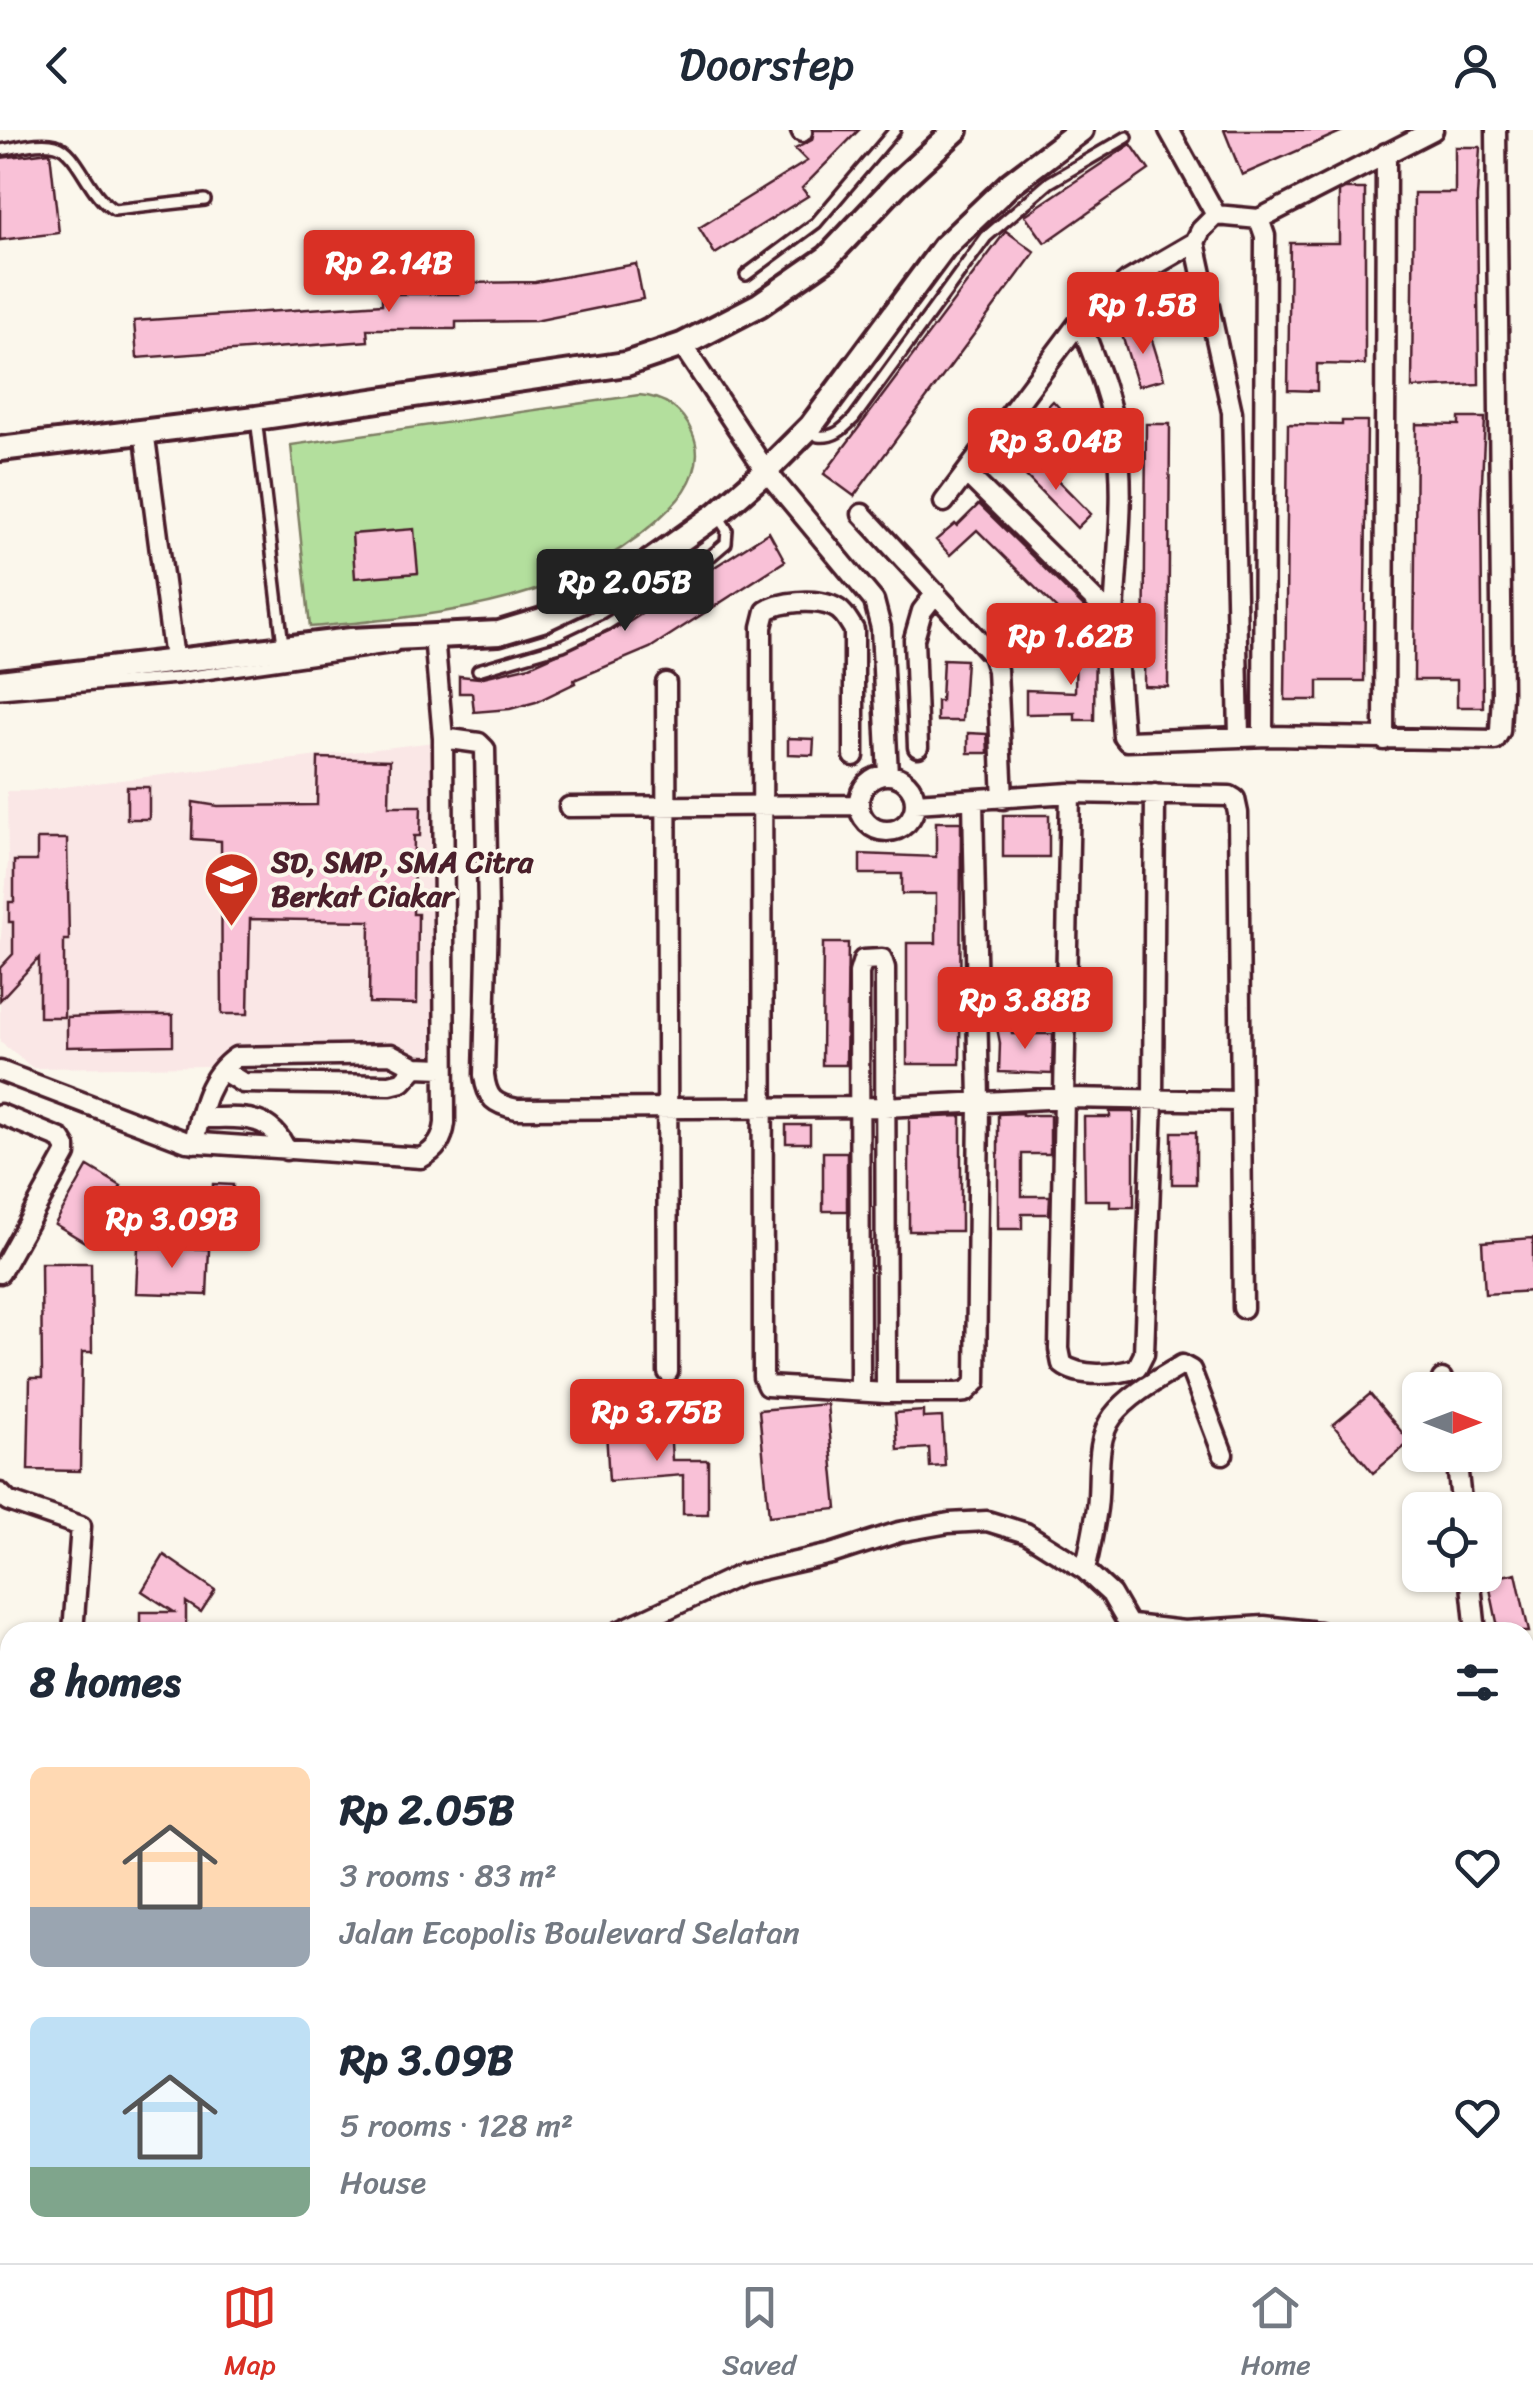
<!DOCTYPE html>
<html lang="en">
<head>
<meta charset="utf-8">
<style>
	:root { --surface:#fff; --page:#f6f6f7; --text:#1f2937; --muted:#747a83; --line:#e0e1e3; --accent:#d93025 }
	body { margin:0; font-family:Sriracha,sans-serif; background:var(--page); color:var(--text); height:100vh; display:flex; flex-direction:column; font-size:38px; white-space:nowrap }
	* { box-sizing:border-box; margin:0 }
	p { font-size:32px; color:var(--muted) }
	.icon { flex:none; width:55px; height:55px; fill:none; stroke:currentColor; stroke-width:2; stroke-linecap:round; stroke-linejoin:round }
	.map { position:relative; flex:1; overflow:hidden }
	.details { position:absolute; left:0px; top:1492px; width:1535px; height:642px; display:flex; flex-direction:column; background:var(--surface); border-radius:30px 30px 0 0; box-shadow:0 2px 8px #0004 }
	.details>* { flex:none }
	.needle { width:65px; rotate:90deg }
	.controls { position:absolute; left:1402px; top:1242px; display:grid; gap:20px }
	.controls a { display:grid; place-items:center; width:100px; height:100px; border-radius:15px; background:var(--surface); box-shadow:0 2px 8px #0004; font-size:50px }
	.price { position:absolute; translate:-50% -85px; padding:0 22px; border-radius:10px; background:var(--accent); color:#fff; font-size:32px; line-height:65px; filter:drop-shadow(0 2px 5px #0008) }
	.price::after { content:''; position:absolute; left:50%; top:60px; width:30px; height:22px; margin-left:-15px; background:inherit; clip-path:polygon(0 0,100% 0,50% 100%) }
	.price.on { background:#222; color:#fff }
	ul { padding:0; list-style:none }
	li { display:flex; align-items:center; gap:30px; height:250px; padding:0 30px }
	li span { display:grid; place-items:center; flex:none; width:280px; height:200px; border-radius:15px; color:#555 }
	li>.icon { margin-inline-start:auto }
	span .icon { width:120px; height:120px; fill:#fffc; stroke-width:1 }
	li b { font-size:42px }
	h2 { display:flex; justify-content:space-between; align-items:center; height:120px; padding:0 30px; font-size:42px }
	header { display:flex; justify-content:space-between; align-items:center; height:130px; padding:0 30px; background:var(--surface); font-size:45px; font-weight:600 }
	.tab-bar { display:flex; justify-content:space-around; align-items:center; height:140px; border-top:2px solid var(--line); background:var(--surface); font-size:28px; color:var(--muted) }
	.tab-bar a { display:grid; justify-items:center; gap:5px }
	.tab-bar .on { color:var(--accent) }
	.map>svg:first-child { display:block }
	.built { fill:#fae7e6 }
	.green { fill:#b3df9d; stroke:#7e7f64; stroke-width:2.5 }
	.building { fill:#f9c1d7; stroke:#4a1f2b; stroke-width:2.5 }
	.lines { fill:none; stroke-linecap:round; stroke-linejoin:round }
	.service-casing { stroke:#4a1f2b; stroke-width:16 }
	.minor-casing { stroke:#4a1f2b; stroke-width:25 }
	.tertiary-casing { stroke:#4a1f2b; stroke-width:30 }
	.service { stroke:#fbf7ec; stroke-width:9 }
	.minor { stroke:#fbf7ec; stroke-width:18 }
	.tertiary { stroke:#fbf7ec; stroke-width:22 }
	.labels { text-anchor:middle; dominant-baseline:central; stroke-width:8; stroke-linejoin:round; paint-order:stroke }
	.poi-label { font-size:30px; font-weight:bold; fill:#4a1f2b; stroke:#fbf7ec; text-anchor:start }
</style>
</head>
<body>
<header><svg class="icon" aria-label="back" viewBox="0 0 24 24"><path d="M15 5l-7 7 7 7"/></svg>Doorstep<svg class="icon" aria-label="person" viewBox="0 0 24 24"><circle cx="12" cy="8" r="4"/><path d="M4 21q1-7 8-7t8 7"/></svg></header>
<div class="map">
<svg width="1533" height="2133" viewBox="0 0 1533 2133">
	<rect width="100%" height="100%" fill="#fbf7ec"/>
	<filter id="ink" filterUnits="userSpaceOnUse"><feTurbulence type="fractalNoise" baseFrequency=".01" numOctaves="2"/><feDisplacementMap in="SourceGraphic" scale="20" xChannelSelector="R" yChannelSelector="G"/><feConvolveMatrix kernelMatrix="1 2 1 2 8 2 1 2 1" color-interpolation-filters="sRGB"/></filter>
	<g filter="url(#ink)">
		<!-- built -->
		<path class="built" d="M434,612L433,940L213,936L33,938L0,912V816L8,732L7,661H30Z"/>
		<!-- green -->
		<path class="green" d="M639,265C664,267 682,279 692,302C705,330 690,358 671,377C575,476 439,485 310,497L291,315Z"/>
		<!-- building -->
		<path class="building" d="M814,0H859L802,58L808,66L715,124L699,98L807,31L795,19L812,10Z
			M1224,0H1345L1242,45Z
			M1131,14L1149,40L1045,113L1025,85Z
			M1455,17H1480L1477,68L1479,255L1412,258L1414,63H1455Z
			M50,22L59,103L0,110V28Z
			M1345,59H1365V235L1317,234V261L1288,260L1290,113H1339V62Z
			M1006,101L1035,122L854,366L824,344Z
			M636,134L643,169L535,191L456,192V199H367L368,211L137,228L134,191L382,174V164H460V153L535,152Z
			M1148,197L1164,249L1138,256L1122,205Z
			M1053,271L1087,308L1071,322L1038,286Z
			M1459,288H1485L1481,372L1483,577H1457V550H1414L1416,294L1459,295Z
			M1342,291H1367L1364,551H1318V570H1285L1288,294L1342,295Z
			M1146,294H1170L1168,557L1144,556Z
			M1036,328L1091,384L1077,398L1022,342Z
			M979,374L1089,482L1075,497L977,400L950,425L936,410L955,394L957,396Z
			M414,399L418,443L355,448L352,404Z
			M769,402L785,431L650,518L574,550L575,553L536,572L510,579L474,582L472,563H459V546L479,548L530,536L629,492Z
			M1076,507H1095L1094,590H1075V583L1026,584V560L1075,562Z
			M943,529L966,530L962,591H937V571H941Z
			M968,603L987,604L988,623H968Z
			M788,608L814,609L813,625L788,624Z
			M318,628L390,630L389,676H421L420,706H414L413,784H418L417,874L369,873L370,791L250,789L248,884H222L221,711L192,709L193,672L218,676L317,675Z
			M127,657H149V689H127Z
			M1003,685H1049V727H1003Z
			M936,692H961L960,934H907V813H936V764H902V744H860V724L936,727Z
			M37,709H67L69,810H64V887H39V828L0,870V838L13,824V792H9V772H14V731H37Z
			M823,813H848L846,935H822Z
			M124,885H173V915L67,917V887Z
			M1011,892L1012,904H1053L1052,944L999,942L1000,913L996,893Z
			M1110,982H1134V1077H1110V1070H1085L1084,987H1110Z
			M1022,983V985H1050V1024H1022V1066H1050L1049,1084H1022V1099H998V984Z
			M961,986V1101H909V988Z
			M786,995H810V1013H786Z
			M1172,1002H1196V1054H1172Z
			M823,1022H847V1081H823Z
			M88,1036L121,1056L88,1114L55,1094Z
			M213,1054L233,1055L232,1085H212Z
			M1533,1108V1161L1485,1164L1482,1112Z
			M138,1117L209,1119L207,1165L136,1163Z
			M41,1133H91L92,1222H82L80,1341L28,1340L30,1248H42Z
			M1370,1264L1410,1312L1373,1343L1333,1295Z
			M827,1274L837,1379L769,1386L759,1280Z
			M923,1281V1288L942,1287L945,1336L930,1337L929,1318L898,1320L895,1283Z
			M670,1297L672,1330H708V1384H683V1345L609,1351L606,1301Z
			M164,1425L215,1460L201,1482L186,1472V1502H140V1482H174L142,1461Z
			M1516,1443L1529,1502H1499L1488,1449Z"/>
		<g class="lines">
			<defs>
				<path id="service" d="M0,20C16,18 40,10 56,15C78,21 89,66 114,80L205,70
					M746,145L816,93L895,0
					M256,288L283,515
					M812,298L818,306C835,308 843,299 854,288L986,107L1050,52L1127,7
					M478,540L563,515L607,494L699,436L726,413L727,400L718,386
					M0,563L177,548L394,517"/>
				<path id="minor" d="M801,0L802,2
					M1169,0L1216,85L1259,89L1265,106L1263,606
					M1216,85L1201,100L1195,112L1232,282L1239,607
					M1259,89L1433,0
					M1080,191C1095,230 1111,269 1117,310C1126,368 1116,431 1114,489
					M682,215L766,341L874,471L881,498L888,645
					M144,300L174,529
					M967,344L1114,489L1123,606L1127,611L1269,606L1495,610L1500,601L1502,564L1496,0
					M944,372L1080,191L1128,151L1195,112
					M862,384L992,525L997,540L1003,669
					M666,553L668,1242
					M443,608L479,613L485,619L488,781L484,945C487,969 494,974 517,979L884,977L1067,968L1238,971
					M1384,610L1386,23
					M918,617L914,509L922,481L936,463
					M854,626V500C848,490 843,480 832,476C814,469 781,471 766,481L762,497L763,1247L767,1256L886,1263H957L966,1262L976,1252L979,971L973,670
					M859 673a28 28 0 1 1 56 0a28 28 0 1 1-56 0Z
					M1070,663L1059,1219L1062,1234C1079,1248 1116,1245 1137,1238L1144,1224L1153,970L1155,664
					M915,673L1070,663L1230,666L1235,669L1238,683L1243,1178
					M569,677L859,675
					M222,940L243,953L390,955L402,952L416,937
					M0,941L187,1012L421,1028C436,1020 443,1010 445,993L443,608L434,506
					M0,984L61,1009L66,1017V1024L0,1143
					M199,988C236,989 269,980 286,1020
					M194,1013C201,980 207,947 236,927L391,924L416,937L443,938
					M1442,1249L1444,1260
					M860,1261L859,843L863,830L882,829L885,838L886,1263
					M1456,1325L1462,1380
					M0,1363L8,1371L81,1396L73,1502
					M1085,1440C1090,1419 1094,1399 1097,1378C1101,1349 1094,1311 1113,1286C1130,1264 1159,1249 1182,1235L1191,1240L1223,1324
					M1470,1445L1476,1502
					M1132,1495L1184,1501L1264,1496L1319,1502
					M618,1502L742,1444L831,1424L899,1402L949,1393L987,1391L1026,1403L1085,1440L1111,1464L1133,1502
					M1525,1539H1533
					M0,1542L10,1543
					M283,2125V2133
					M320,2125V2133
					M1213,2125L1214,2133"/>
				<path id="tertiary" d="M0,319L256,288L626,234L682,215L759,175L828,127L897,54L956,0
					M0,552L351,510L499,503L542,490L580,472L637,441L717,384L766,341L811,296L944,117L1010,54L1081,0"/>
			</defs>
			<!-- service casing -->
			<use href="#service" class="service-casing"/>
			<!-- minor casing -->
			<use href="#minor" class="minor-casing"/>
			<!-- tertiary casing -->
			<use href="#tertiary" class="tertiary-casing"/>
			<!-- service -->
			<use href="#service" class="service"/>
			<!-- minor -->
			<use href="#minor" class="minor"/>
			<!-- tertiary -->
			<use href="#tertiary" class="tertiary"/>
		</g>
	</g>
	<!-- icons -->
	<defs>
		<symbol id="school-pin" viewBox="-11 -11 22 30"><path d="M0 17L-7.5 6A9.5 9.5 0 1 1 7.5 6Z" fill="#c8321e" stroke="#fbf7ec"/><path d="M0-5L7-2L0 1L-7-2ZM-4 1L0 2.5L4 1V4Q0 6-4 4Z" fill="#fff"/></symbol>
	</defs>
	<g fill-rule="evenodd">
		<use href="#school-pin" x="200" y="718" width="63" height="86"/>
	</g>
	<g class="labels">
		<!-- poi labels -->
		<g class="poi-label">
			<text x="271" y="732">SD, SMP, SMA Citra<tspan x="271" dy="34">Berkat Ciakar</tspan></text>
		</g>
	</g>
</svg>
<div class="controls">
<a><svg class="needle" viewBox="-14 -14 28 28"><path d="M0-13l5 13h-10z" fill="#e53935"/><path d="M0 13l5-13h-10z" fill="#747a83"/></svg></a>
<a><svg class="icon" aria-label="locate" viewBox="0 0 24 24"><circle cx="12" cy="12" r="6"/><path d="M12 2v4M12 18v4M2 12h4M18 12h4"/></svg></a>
</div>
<b class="price" style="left:389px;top:185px">Rp 2.14B</b>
<b class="price" style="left:1143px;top:227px">Rp 1.5B</b>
<b class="price" style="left:1056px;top:363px">Rp 3.04B</b>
<b class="price on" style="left:625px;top:504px">Rp 2.05B</b>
<b class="price" style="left:1071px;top:558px">Rp 1.62B</b>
<b class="price" style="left:1025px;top:922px">Rp 3.88B</b>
<b class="price" style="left:172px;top:1141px">Rp 3.09B</b>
<b class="price" style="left:657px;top:1334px">Rp 3.75B</b>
<section class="details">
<h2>8 homes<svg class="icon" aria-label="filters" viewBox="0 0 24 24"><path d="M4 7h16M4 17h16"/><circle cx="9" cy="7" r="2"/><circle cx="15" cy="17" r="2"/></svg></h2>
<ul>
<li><span style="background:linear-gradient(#ffd9b3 70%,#9aa5b1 0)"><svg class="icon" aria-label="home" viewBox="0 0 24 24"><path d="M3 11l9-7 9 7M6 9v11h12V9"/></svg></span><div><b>Rp 2.05B</b><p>3 rooms · 83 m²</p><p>Jalan Ecopolis Boulevard Selatan</p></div><svg class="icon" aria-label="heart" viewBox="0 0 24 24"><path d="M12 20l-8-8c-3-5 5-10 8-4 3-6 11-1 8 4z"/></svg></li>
<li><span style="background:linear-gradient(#bfe0f5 75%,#7fa58c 0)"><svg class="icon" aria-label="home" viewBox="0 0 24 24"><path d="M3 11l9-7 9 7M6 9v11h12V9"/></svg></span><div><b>Rp 3.09B</b><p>5 rooms · 128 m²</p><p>House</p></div><svg class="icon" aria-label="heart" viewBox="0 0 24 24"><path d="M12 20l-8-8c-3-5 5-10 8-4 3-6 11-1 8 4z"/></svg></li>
</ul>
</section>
</div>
<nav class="tab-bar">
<a class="on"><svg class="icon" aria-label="map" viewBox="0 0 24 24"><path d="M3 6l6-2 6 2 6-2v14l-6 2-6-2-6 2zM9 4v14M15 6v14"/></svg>Map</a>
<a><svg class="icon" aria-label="saved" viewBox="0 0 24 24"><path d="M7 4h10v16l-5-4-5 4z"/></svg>Saved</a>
<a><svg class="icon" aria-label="home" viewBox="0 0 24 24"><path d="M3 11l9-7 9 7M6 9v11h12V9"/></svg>Home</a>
</nav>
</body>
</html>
